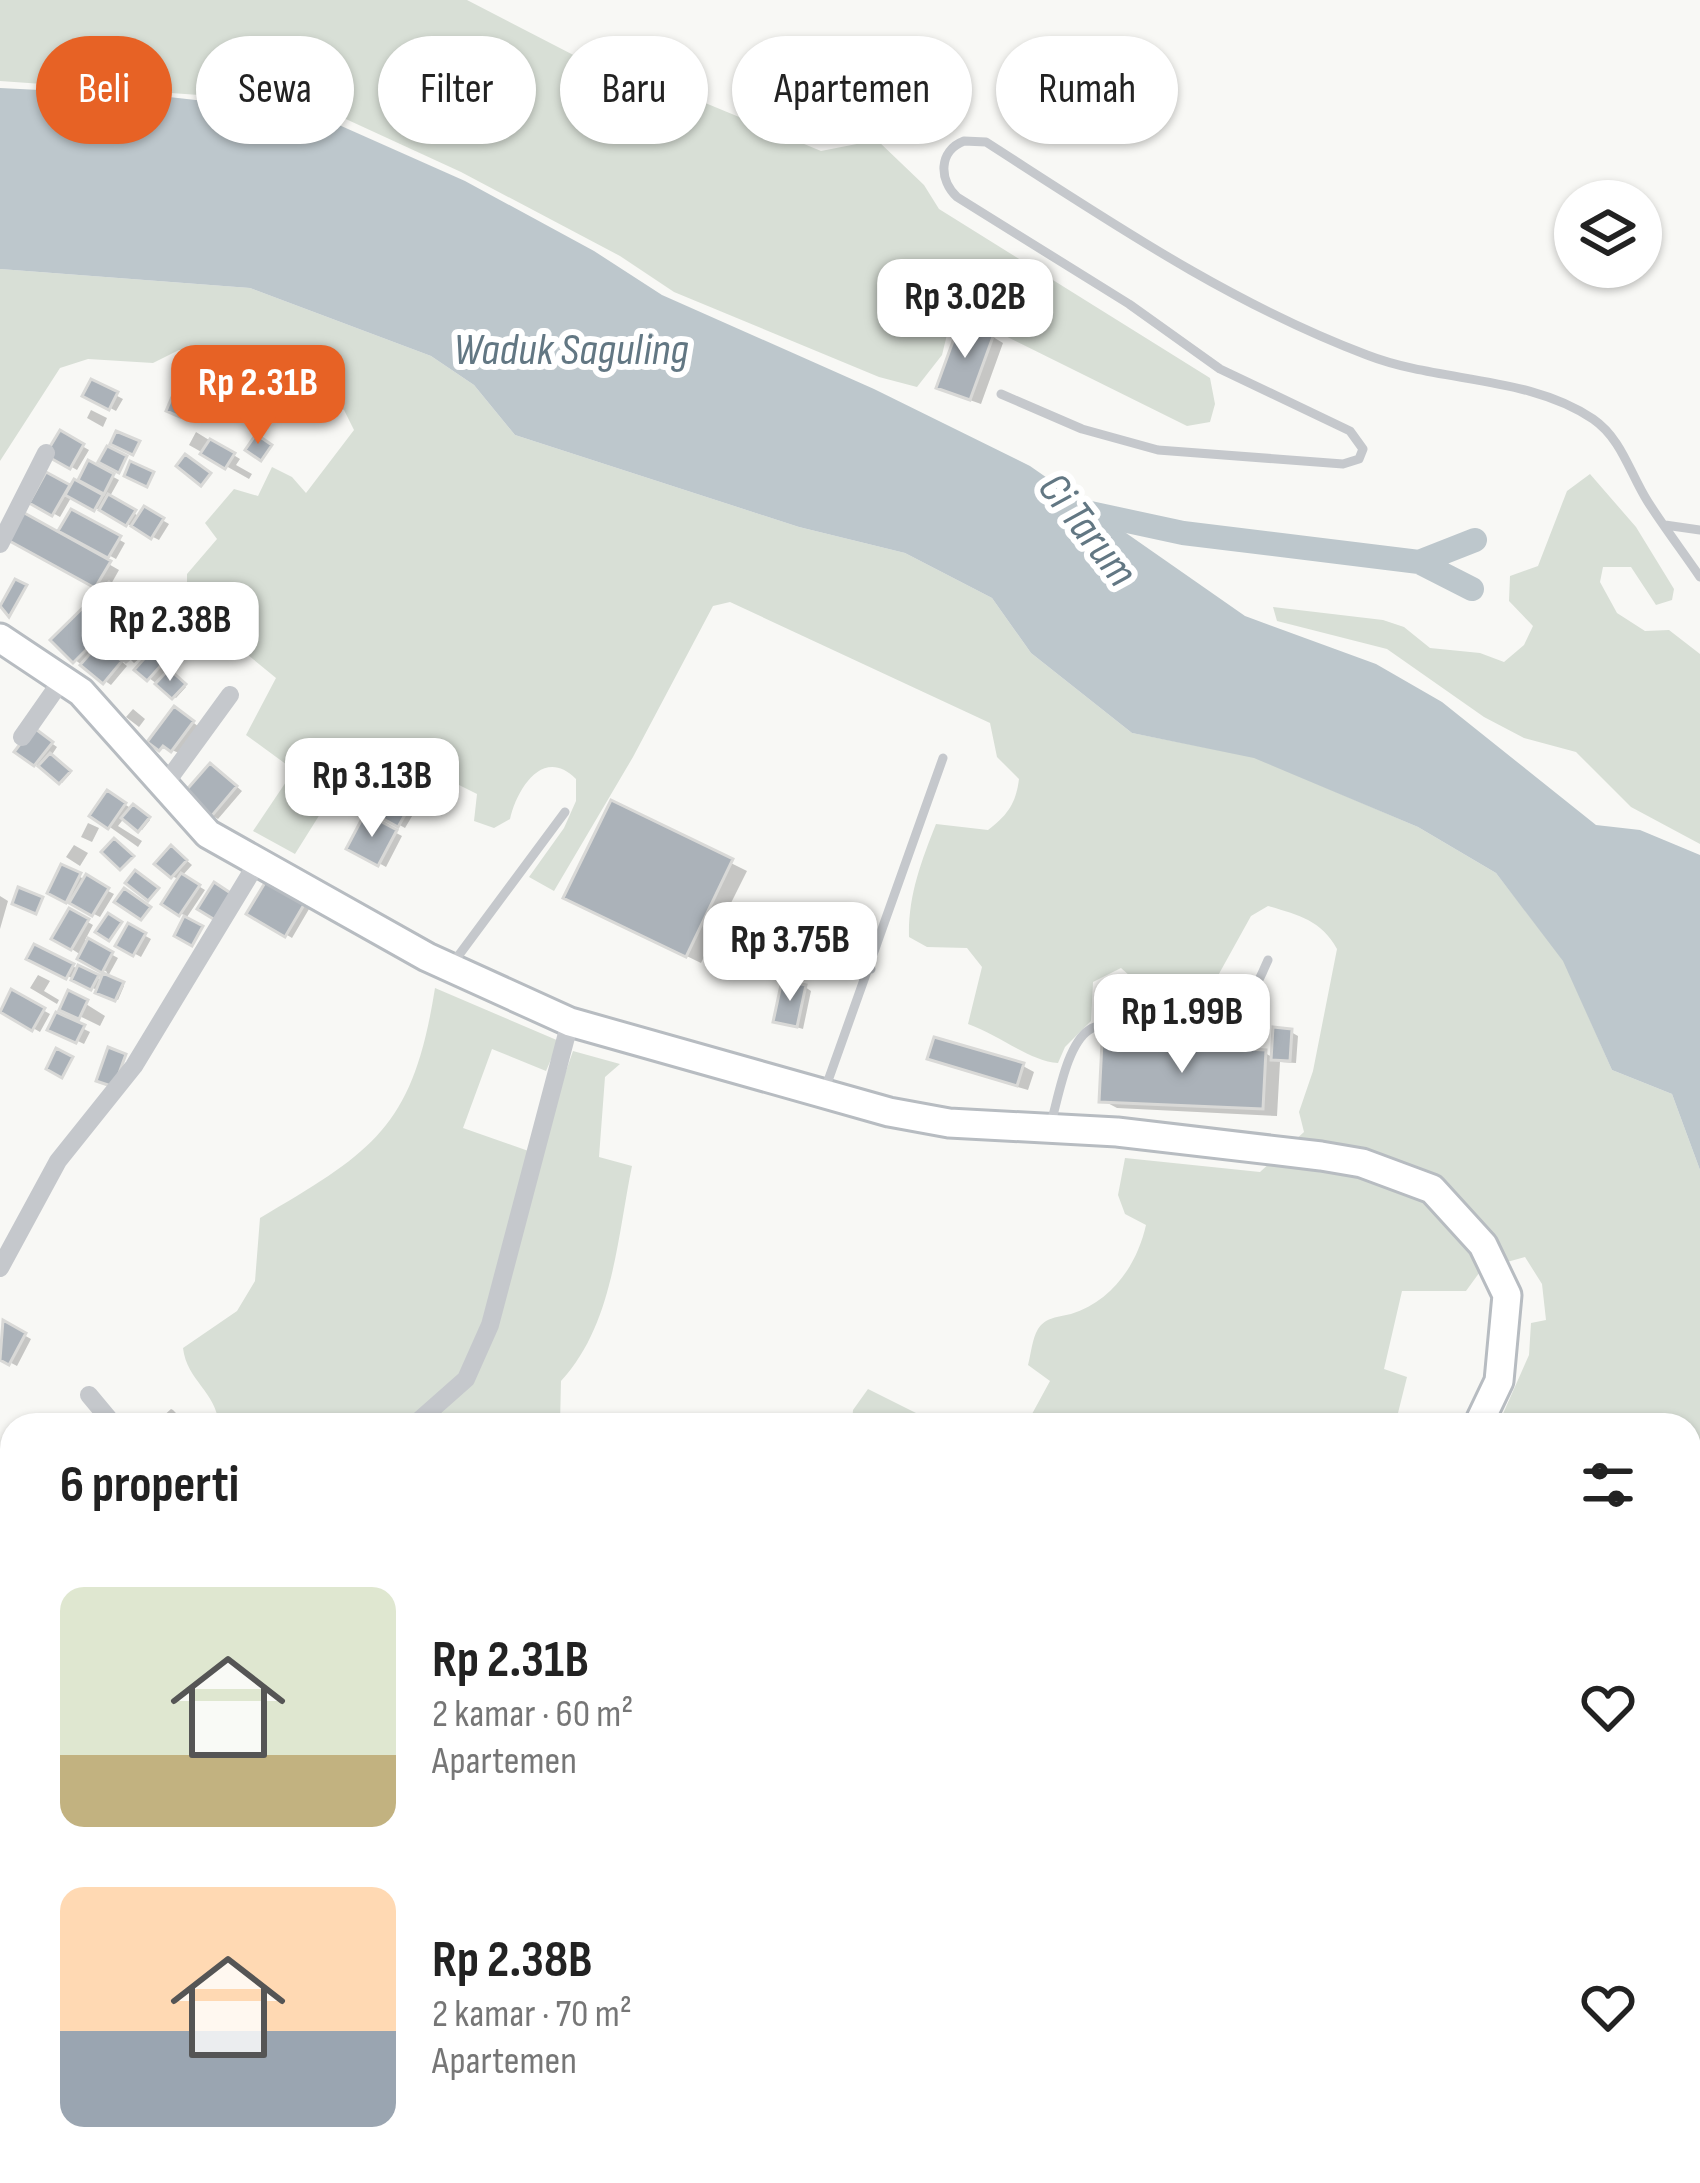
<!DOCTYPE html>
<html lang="id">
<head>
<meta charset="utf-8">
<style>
	:root { --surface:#fff; --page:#f6f6f6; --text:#222; --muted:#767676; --accent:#e76225 }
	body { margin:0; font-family:"Sofia Sans Condensed",sans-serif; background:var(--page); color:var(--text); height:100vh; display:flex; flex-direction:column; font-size:45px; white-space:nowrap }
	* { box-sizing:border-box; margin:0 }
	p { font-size:39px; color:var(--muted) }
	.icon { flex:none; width:66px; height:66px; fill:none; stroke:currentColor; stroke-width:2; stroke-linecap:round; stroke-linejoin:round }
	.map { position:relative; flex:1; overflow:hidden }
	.drawer { position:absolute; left:0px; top:1413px; width:1701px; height:771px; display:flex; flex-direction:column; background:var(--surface); border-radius:36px 36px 0 0; box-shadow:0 3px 9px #0004 }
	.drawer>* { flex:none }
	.top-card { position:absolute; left:36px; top:36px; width:1629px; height:108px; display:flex; gap:24px }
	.tools { position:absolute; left:1554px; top:180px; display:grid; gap:24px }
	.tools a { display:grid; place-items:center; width:108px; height:108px; border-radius:50%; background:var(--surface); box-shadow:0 3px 9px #0004; font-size:60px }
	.price { position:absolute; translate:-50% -102px; padding:0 27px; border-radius:24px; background:#fff; color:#222; font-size:39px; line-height:78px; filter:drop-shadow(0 3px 6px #0008) }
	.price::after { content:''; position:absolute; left:50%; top:72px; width:36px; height:27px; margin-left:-18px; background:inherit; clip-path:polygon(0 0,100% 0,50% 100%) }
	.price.active { background:var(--accent); color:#fff }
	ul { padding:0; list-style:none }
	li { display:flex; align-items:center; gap:36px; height:300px; padding:0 60px }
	li span { display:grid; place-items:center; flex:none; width:336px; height:240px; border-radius:24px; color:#555 }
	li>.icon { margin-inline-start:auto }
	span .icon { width:144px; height:144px; fill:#fffc; stroke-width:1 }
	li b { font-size:51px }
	h2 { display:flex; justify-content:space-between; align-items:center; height:144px; padding:0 60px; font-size:51px }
	.chip { padding:0 42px; border-radius:54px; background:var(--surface); box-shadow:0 3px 9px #0004; font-size:42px; line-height:108px }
	.chip.active { background:var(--accent); color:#fff }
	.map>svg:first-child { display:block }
	.green { fill:#d8dfd6 }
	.water { fill:#bdc7cc }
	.shadow { fill:#0003 }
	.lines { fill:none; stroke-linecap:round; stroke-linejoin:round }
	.canal { stroke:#bdc7cc; stroke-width:24 }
	.building { fill:#abb2b9; stroke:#d9d9d7; stroke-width:3 }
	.secondary-casing { stroke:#b7bcc1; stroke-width:33 }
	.lane { stroke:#c5c8cc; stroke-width:9 }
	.street { stroke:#c5c8cc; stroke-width:18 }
	.secondary { stroke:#fff; stroke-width:27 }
	.labels { text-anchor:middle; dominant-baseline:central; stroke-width:12; stroke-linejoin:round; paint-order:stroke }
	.water-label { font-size:45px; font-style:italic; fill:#627783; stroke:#fff }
</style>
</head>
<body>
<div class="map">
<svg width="1700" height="2183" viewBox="0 0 1700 2183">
	<rect width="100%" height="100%" fill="#f8f8f5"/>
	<!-- green -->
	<path class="green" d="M0,0H467L616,77L698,100L821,151L877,140L924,185L939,209L1210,378L1215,404L1210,422L1187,426L953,310L942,355L917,387L879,377L674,292L620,256L461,172L311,103L0,81Z
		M0,269L250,288L431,356L474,385L515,435L799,527L905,553L992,598L1031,653L1132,733L1254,757L1418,827L1496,873L1564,961L1612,1070L1672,1094L1700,1170V1607L1689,1593V1425H1498L1529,1355L1531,1323L1546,1320L1542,1284L1525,1257L1482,1269L1466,1291H1402L1384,1369L1407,1377L1395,1425H1026L1050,1381L1028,1365C1031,1354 1032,1339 1038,1329C1046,1317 1058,1317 1071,1314C1112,1301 1137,1265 1146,1225L1125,1214L1118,1195L1125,1158L1260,1172L1304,1132L1299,1112L1313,1071L1337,949C1321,920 1298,915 1268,906L1251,916L1215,981L1179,1006L1159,1002L1121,968L1093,982L1091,1021L1065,1047L1058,1063C1030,1061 999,1035 968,1024L982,967L967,948L927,947L909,937C908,896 921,862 936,824L988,830C1008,815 1016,803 1019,779L997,757L990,723L730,602L713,606L633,757L554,891L529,877L564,828L576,801V779C543,746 517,789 510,819L494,828L474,821L477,794L367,739L295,854L253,831L294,770L246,735L276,678L237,646L244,624L187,585V574L217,539L205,523L234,489L258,496L272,467L292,477L306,493L354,430L344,410L281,381L227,366L200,349L179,350L153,363L88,359L60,368L0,461Z
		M1590,474L1636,527L1674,589L1672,600L1656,605L1631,567H1603L1600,582L1617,613L1645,631L1669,630L1700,654V844L1631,807L1576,752L1524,738L1484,717L1387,649L1277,621L1273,607L1383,620L1404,627L1430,648L1480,653L1504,662L1524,645L1533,626L1509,601L1510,576L1538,566L1567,491Z
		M435,988L559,1041L546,1071L492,1049L463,1128L537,1154L573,1051L620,1064L605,1077L599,1157L632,1166C617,1239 613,1325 561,1381L560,1425H219C216,1391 187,1381 183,1348L237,1311L255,1281L260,1218C375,1150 413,1127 435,988Z
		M868,1389L940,1425H852L853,1410Z
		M0,1823L12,1827V2021L0,2006Z
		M12,2034V2172H1403L1413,2183H0V2056Z"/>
	<!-- water -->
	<path class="water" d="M0,88L160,96L312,113L465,181L594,251L662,295L874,389L1030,466L1245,616L1376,664L1442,702L1596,825L1640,830L1700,855V1170L1672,1094L1612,1070L1563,961L1496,873L1418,827L1254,758L1132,733L1031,653L992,598L905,553L799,527L515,435L474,385L431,356L250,288L0,269Z"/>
	<!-- shadow -->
	<path class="shadow" d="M993,337L1003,343L981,404L950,393Z
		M184,364L203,373L199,381L180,372Z
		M92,383L123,399L116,411L86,395Z
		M198,401L211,407L205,423L192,417Z
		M91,410L107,418L103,427L87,418Z
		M196,432L240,459L236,465L252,474L249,479L189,445Z
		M61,434L89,450L77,470L49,454Z
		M89,464L119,480L109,498L140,517L145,510L169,524L159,540L72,496L60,517L33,502L47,476L71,489Z
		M72,513L125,543L116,559L62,530Z
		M21,514L119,570L110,586L140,612L122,630L145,654L134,663L112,641L105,648L127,666L111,685L75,660L105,590L8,536Z
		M176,638L186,647L165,670L186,687L176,698L149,678Z
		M133,709L145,719L139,727L126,717Z
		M181,713L199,727L179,753L157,744Z
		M40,735L57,747L51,756L71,773L62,783L36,764Z
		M217,770L242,791L218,819L211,815Z
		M388,775L424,796L405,828L369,808Z
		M108,794L150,820L142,830L125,817L118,826L142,841L138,847L93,815Z
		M612,804L747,871L701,963L582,905Z
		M366,817L402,836L386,867L350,847Z
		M88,823L99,828L92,842L81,837Z
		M74,845L88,853L80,866L66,857Z
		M178,853L192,865L182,876L205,890L187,917L165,904L180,880L172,876Z
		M62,868L114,894L100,917L51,892Z
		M268,885L309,909L292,938L251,913Z
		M0,896L8,901L0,929Z
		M70,912L93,925L85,940L118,958L107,978L124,986L118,1000L30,958L35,948L103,981L107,972L55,938Z
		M129,927L151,939L141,957L119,945Z
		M38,975L50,981L44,991L59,1000L57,1004L30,988Z
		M805,987L811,991L803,1029L776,1021Z
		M12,993L50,1014L40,1032L2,1010Z
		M70,994L105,1016L100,1026L63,1008Z
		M57,1016L90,1032L84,1044L51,1028Z
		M1291,1032L1298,1036L1296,1063L1280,1062L1277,1116L1117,1108L1102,1100L1265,1053L1274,1058Z
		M936,1040L1023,1066L1034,1072L1028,1090L941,1064L931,1058Z
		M4,1324L31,1339L17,1366L0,1357Z
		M171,1409L173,1410L187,1424L166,1425L160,1419Z
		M77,1413L83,1417L93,1425H67Z
		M8,1497L12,1499V1526L0,1515V1505Z
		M3,1570L12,1577V1611L0,1599Z
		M12,1623V1646L1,1633Z
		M0,1657L12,1665V1695L4,1703Z
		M12,1719V1751L8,1748L0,1760V1750H6L0,1744V1723L6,1727Z
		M1700,1770V1821L1689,1820V1773L1697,1777Z
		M0,1792L12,1801L3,1814L0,1812Z
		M1700,1881V1914L1689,1906V1894Z"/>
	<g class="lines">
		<!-- canal -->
		<path class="canal" d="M1067,508L1183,533L1419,562L1472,589
			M1419,562L1475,540"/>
	</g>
	<!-- building -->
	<path class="building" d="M960,322L994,334L970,400L936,388Z
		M91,379L118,392L109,410L82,396Z
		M175,390L189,396L180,417L166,411Z
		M60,430L84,444L70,469L45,455Z
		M116,431L140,441L133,455L110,444Z
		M256,434L272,445L261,461L245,450Z
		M210,439L235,453L225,469L200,454Z
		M107,446L127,456L119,473L98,462Z
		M185,454L211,473L201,486L176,466Z
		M88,460L114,474L104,494L78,480Z
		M130,461L154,472L147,487L124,476Z
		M46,472L70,485L52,516L29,503Z
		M74,479L103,495L94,511L65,495Z
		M108,494L136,510L126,526L99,510Z
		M144,506L164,518L151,539L131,526Z
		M71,509L121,536L108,558L58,531Z
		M19,510L111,561L95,588L4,538Z
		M15,579L27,585L9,617L0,606Z
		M109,582L132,604L73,663L50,640Z
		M120,625L141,649L126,662L105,638Z
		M169,631L182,642L147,681L134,670Z
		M100,642L122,661L103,684L80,665Z
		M169,669L186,684L172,699L155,684Z
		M174,706L194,721L171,752L163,746L159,751L147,742Z
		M33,727L53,742L34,766L14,752Z
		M50,753L71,771L59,784L38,766Z
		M210,763L237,786L210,818L182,795Z
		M386,771L419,790L398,827L365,809Z
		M107,790L126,803L108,829L89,816Z
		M611,800L733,859L686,957L563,898Z
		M133,804L150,817L138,832L121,818Z
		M365,813L397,830L378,866L346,849Z
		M114,838L134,856L120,870L101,852Z
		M171,845L187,860L171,878L154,864Z
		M61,864L81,873L66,903L47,893Z
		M135,870L159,888L148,901L125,883Z
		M181,873L200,885L179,916L161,904Z
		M86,874L109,888L92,916L69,903Z
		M266,881L305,903L285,937L246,914Z
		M214,882L232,894L215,920L197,909Z
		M18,887L43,897L36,914L12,904Z
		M124,888L151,907L141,920L114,902Z
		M69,908L89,919L71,950L51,939Z
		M108,913L122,922L109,941L95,932Z
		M184,916L203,926L192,946L174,936Z
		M128,923L146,933L133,956L115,946Z
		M88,938L113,952L102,973L77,959Z
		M34,944L74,964L66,979L26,959Z
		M78,965L99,975L91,990L71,980Z
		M103,973L124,982L115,1001L95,993Z
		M782,980L806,985L797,1027L773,1022Z
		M11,989L45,1008L32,1031L0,1012Z
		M68,990L88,1000L79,1019L59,1010Z
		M56,1012L85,1025L76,1043L47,1030Z
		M1273,1027L1292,1029L1290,1061L1271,1060Z
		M934,1037L1024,1063L1017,1086L927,1059Z
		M1102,1042L1266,1050L1263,1109L1099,1102Z
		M108,1047L126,1054L114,1087L96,1081Z
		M56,1048L73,1057L62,1078L46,1069Z
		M3,1320L26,1333L9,1365L0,1360Z
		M3,1567L12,1577L8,1612L0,1603Z
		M1,1654L12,1665V1686L0,1697Z
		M1695,1767H1700V1820L1690,1819Z"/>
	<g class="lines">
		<defs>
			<path id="secondary" d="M0,638L81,692L208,834L427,957L570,1022L889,1112L949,1123L1117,1132L1321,1156L1362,1163L1432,1189L1483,1245L1507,1295L1499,1381L1478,1425
				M1689,1624L1700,1622"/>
		</defs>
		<!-- secondary casing -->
		<use href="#secondary" class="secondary-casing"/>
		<!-- lane -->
		<path class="lane" d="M1001,394L1082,429L1158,450L1343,464L1359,459L1363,449L1350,431L1220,369L1129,304L957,197C939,180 938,151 964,141L986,142C1109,221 1229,303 1367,355C1439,383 1528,375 1593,419C1622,439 1630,474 1648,502C1664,527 1683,552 1700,577
			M1665,525L1700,530
			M726,911L871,969
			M453,963L565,812
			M824,1092L943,758
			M1050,1126C1058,1101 1066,1045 1089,1030C1102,1021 1120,1023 1135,1024C1216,1032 1234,1040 1268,960"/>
		<!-- street -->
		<path class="street" d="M0,544L46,453
			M22,737L64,677
			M163,787L230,695
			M0,1268L58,1161L134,1066L257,863
			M89,1395L114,1425
			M414,1425L466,1379L490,1325L570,1022"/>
		<!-- secondary -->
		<use href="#secondary" class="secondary"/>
	</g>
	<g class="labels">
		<!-- water labels -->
		<g class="water-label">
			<text x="571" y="350">Waduk Saguling</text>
			<text transform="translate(1087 530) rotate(52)">Ci Tarum</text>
		</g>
	</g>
</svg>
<div class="tools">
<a><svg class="icon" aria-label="layers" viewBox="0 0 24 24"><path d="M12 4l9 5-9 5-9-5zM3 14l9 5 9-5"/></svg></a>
</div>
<b class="price" style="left:965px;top:361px">Rp 3.02B</b>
<b class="price active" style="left:258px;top:447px">Rp 2.31B</b>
<b class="price" style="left:170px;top:684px">Rp 2.38B</b>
<b class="price" style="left:372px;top:840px">Rp 3.13B</b>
<b class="price" style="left:790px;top:1004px">Rp 3.75B</b>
<b class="price" style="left:1182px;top:1076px">Rp 1.99B</b>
<div class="top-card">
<a class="chip active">Beli</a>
<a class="chip">Sewa</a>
<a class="chip">Filter</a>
<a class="chip">Baru</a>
<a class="chip">Apartemen</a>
<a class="chip">Rumah</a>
</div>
<section class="drawer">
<h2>6 properti<svg class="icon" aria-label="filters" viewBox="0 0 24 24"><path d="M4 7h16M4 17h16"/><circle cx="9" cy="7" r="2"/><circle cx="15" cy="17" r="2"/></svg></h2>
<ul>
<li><span style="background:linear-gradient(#dfe7d0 70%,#c2b280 0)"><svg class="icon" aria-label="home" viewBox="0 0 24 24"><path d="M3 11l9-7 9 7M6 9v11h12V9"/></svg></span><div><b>Rp 2.31B</b><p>2 kamar · 60 m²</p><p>Apartemen</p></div><svg class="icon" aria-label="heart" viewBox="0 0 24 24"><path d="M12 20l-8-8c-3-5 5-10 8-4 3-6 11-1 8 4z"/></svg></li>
<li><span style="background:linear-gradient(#ffd9b3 60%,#9aa5b1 0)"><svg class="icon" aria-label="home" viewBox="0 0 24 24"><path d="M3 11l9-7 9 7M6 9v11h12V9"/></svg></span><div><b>Rp 2.38B</b><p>2 kamar · 70 m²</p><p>Apartemen</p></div><svg class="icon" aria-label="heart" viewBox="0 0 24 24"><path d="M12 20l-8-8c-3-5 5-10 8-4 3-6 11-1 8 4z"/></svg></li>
</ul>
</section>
</div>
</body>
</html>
